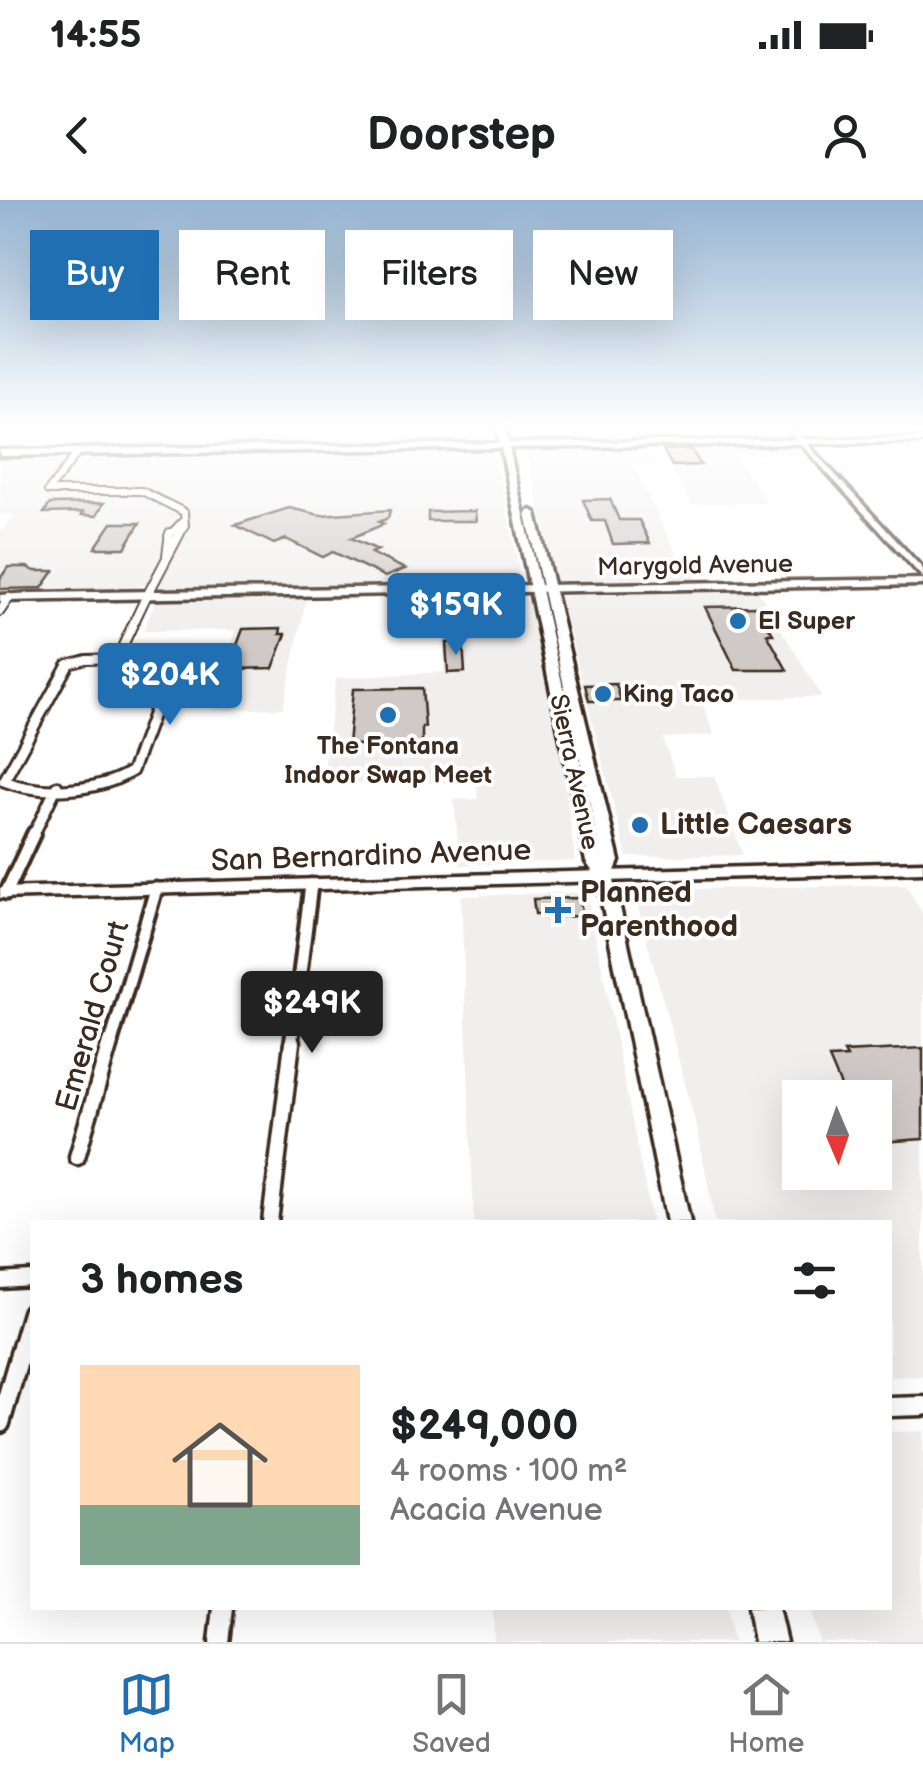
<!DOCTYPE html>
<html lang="en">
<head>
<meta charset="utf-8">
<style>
	:root { --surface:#fff; --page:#f2f2f2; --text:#202124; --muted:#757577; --line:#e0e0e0; --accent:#1f6fb2 }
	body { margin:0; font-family:"Balsamiq Sans",sans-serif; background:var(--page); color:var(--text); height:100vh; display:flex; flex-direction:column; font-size:38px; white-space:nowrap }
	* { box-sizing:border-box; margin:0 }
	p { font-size:32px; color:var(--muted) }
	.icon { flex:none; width:55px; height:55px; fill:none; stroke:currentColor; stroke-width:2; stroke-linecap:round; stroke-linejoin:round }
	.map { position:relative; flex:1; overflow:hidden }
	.panel { position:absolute; left:30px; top:1020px; width:862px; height:390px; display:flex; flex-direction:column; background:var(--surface); border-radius:0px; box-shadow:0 10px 40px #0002 }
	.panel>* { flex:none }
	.guide { position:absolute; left:30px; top:30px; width:865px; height:90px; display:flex; gap:20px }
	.needle { width:65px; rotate:178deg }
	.buttons { position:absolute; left:782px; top:880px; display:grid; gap:20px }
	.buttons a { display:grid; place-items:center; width:110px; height:110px; border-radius:0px; background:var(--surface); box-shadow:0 10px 40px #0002; font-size:50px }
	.price { position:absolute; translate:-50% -85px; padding:0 22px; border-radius:10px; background:var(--accent); color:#fff; font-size:32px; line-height:65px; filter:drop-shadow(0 2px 5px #0008) }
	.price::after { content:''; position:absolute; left:50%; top:60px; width:30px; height:22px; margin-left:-15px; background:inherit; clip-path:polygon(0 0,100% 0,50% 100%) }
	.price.current { background:#222; color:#fff }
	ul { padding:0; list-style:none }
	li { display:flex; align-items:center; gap:30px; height:250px; padding:0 50px }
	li+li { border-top:2px solid var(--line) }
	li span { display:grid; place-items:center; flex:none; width:280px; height:200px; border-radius:0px; color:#555 }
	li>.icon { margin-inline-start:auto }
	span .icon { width:120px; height:120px; fill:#fffc; stroke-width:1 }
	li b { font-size:42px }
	h2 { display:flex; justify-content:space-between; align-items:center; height:120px; padding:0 50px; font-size:42px }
	.chip { padding:0 35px; border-radius:0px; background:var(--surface); box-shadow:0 10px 40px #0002; font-size:35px; line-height:90px }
	.chip.current { background:var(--accent); color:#fff }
	.status { display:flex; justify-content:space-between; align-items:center; height:70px; padding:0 50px; background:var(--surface); direction:ltr }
	.status svg { height:28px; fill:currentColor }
	header { display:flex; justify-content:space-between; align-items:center; height:130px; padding:0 50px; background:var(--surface); font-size:45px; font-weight:800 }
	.menu { display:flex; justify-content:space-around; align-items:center; height:140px; border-top:2px solid var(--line); background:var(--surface); font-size:28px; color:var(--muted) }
	.menu a { display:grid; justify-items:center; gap:5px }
	.menu .current { color:var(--accent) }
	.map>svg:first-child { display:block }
	.built { fill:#f1efee; fill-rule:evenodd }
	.building { fill:#cfcac7; stroke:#3b2a1e; stroke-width:2.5 }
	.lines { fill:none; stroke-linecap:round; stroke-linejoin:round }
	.street-far5-casing { stroke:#3b2a1e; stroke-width:10 }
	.street-far4-casing { stroke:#3b2a1e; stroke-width:12 }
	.street-far3-casing { stroke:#3b2a1e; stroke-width:15 }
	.street-far2-casing { stroke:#3b2a1e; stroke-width:19 }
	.street-far1-casing { stroke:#3b2a1e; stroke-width:21 }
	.street-casing { stroke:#3b2a1e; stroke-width:25 }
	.secondary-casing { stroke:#3b2a1e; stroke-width:7 }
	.primary-casing { stroke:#3b2a1e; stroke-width:7 }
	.street-far5 { stroke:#fff; stroke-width:6 }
	.street-far4 { stroke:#fff; stroke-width:8 }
	.street-far3 { stroke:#fff; stroke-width:9 }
	.street-far2 { stroke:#fff; stroke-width:11 }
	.street-far1 { stroke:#fff; stroke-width:14 }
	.street { stroke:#fff; stroke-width:18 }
	.secondary { fill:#fff; fill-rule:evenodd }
	.primary { fill:#fff; fill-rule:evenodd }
	.poi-dot { fill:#1f6fb2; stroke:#fff; stroke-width:4 }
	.labels { text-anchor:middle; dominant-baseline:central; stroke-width:8; stroke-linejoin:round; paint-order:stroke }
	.far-street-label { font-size:25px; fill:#3b2a1e; stroke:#fff }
	.far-poi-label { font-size:25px; font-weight:bold; fill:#3b2a1e; stroke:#fff; text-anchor:start }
	.poi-label { font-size:30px; font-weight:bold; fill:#3b2a1e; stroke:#fff; text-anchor:start }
	.street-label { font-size:30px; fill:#3b2a1e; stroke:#fff }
</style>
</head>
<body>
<div class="status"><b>14:55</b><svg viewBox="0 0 49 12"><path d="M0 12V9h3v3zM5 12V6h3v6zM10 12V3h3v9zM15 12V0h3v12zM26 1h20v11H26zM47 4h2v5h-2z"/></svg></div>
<header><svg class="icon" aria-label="back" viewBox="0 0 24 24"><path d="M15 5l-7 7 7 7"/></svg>Doorstep<svg class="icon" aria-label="person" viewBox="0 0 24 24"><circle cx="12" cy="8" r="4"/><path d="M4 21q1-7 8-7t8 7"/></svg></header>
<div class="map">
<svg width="923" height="1442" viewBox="0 0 923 1442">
	<rect width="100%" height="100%" fill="#fff"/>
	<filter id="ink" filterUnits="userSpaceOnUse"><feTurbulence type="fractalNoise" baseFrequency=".01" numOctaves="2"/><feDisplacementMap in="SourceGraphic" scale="20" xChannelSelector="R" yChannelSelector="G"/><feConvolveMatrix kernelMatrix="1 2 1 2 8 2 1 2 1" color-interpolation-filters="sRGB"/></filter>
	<g filter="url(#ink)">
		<!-- built -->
		<path class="built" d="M83,229H493V236L458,241L69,247Z
			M521,229H782L787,234L527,240Z
			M794,246L805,254L735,256L768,303L691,304L660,248Z
			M646,248L655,263L633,264L678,358L699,379L557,381L526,251Z
			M452,251L453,255L495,254L521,380L309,387L283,508L213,510L236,430L143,431L162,385H141L131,391L0,393V332L14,315L0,314L1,257Z
			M758,391L822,497L701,500L714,535L663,538L676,576H714L743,655L627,657L560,396Z
			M470,394L522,395L530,400L565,579L575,661L460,665L454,600L478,599L476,582L322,583L336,478L444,472V395Z
			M906,684L923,715V1176L890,1177V1022H715L698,932L638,707L657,690ZM800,898H875V972H800Z
			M587,692L652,1022H474L461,696Z
			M923,1231V1442H819L810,1408H890V1232Z
			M493,1408H726L733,1442H494Z"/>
		<!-- building -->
		<path class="building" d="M691,249L701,265L672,266L663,250Z
			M610,299L619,320H639L650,343L613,344L605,321H592L583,300Z
			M104,303L96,316L81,315L83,312L44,313L50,304Z
			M289,308L320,315L390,310L388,318L379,322L384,324L351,338L378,350L371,353L405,369L385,377L333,352L323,357L286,339L274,344L235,325Z
			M475,311L476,321H428V312Z
			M112,323H140L125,348H95Z
			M8,367H27L35,371H54L42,388L0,389V379Z
			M756,406L773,434H767L787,470H736L705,407Z
			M281,428L280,434H286L273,468L228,469L243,429Z
			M463,442L465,472L448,473L446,443Z
			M616,484L621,501H589L585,485Z
			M422,488L425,527H422V544L348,545L353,489Z
			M579,698L583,716L542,717L541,714H535L533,699Z
			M923,848V939L881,942L875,938V898H846L829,858L847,857L844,852Z"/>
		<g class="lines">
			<defs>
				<path id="street-far5" d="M790,229L802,242
					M48,291H142L184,312L185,325L179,336
					M48,291L78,252
					M168,336L182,322"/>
				<path id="street-far4" d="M167,355L170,333
					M149,392L180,333
					M0,411L9,398
					M117,458L146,397
					M65,469L68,464L86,459L159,457L170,461L172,469"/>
				<path id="street-far3" d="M67,466L4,581C41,596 98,592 132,571L171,466
					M33,636L57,586"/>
				<path id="street-far2" d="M6,693L34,633
					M110,846L156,689
					M291,846L311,685"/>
				<path id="street-far1" d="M77,957L110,843
					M270,1022L292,843
					M0,1081L32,1079"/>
				<path id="street" d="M890,1207L923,1206
					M0,1223L32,1113
					M219,1442L223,1408"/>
				<path id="secondary" d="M800,241H804L923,369V378L800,243Z
					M923,379V385L0,401V395L34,393Z
					M923,662V672L0,698V688Z"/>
				<path id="primary" d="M497,229H505L508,243L923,238V242L509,248L602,660L526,313L531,310L536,313L619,661L613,676L690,1022H667L597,678L586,662L501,248L0,256V250L500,243Z
					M748,1408H778L786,1442H754Z"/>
			</defs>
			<!-- street-far5 casing -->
			<use href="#street-far5" class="street-far5-casing"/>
			<!-- street-far4 casing -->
			<use href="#street-far4" class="street-far4-casing"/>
			<!-- street-far3 casing -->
			<use href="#street-far3" class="street-far3-casing"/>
			<!-- street-far2 casing -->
			<use href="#street-far2" class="street-far2-casing"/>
			<!-- street-far1 casing -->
			<use href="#street-far1" class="street-far1-casing"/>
			<!-- street casing -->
			<use href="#street" class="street-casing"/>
			<!-- secondary casing -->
			<use href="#secondary" class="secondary-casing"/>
			<!-- primary casing -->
			<use href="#primary" class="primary-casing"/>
			<!-- street-far5 -->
			<use href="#street-far5" class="street-far5"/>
			<!-- street-far4 -->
			<use href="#street-far4" class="street-far4"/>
			<!-- street-far3 -->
			<use href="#street-far3" class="street-far3"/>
			<!-- street-far2 -->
			<use href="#street-far2" class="street-far2"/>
			<!-- street-far1 -->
			<use href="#street-far1" class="street-far1"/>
			<!-- street -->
			<use href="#street" class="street"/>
			<!-- secondary -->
			<use href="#secondary" class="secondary"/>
			<!-- primary -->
			<use href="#primary" class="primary"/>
		</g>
	</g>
	<!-- sky -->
	<linearGradient id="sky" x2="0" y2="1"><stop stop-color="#96b5d3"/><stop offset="0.53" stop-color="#fff"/><stop offset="1" stop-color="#fff" stop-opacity="0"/></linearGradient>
	<rect width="923" height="431" fill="url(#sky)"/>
	<!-- markers -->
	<g class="poi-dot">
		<circle cx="738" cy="421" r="10"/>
		<circle cx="603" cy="494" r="10"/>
		<circle cx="388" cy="515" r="10"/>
		<circle cx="640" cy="625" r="10"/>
		<path d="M553 695h10v10h10v10h-10v10h-10v-10h-10v-10h10z"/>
	</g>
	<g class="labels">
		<!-- far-street labels -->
		<g class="far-street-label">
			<text transform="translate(695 366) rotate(-1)">Marygold Avenue</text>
			<text transform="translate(574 572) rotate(78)">Sierra Avenue</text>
		</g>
		<!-- far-poi labels -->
		<g class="far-poi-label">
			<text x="758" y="421">El Super</text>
			<text x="623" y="494">King Taco</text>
			<text x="388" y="546" text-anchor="middle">The Fontana<tspan x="388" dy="29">Indoor Swap Meet</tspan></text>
		</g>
		<!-- poi labels -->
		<g class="poi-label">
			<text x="660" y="625">Little Caesars</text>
			<text x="580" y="693">Planned<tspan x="580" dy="34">Parenthood</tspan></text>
		</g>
		<!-- street labels -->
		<g class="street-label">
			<text transform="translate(371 656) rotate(-2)">San Bernardino Avenue</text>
			<text transform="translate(93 816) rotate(-74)">Emerald Court</text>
		</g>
	</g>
</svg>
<div class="buttons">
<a><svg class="needle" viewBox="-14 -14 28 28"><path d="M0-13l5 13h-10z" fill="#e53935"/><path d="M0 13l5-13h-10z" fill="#757577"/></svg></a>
</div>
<b class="price" style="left:456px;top:458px">$159K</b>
<b class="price" style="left:170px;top:528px">$204K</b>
<b class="price current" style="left:312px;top:856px">$249K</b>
<div class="guide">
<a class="chip current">Buy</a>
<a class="chip">Rent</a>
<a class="chip">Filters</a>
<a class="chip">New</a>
</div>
<section class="panel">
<h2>3 homes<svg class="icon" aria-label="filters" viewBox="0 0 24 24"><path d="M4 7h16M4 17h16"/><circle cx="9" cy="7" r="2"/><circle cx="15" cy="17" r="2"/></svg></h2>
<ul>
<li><span style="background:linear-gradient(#ffd9b3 70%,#7fa58c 0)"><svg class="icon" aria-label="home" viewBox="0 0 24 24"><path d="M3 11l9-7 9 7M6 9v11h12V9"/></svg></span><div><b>$249,000</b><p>4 rooms · 100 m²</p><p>Acacia Avenue</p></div></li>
</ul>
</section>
</div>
<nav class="menu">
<a class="current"><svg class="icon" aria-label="map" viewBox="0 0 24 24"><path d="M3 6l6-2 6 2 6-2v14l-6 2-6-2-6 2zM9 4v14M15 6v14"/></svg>Map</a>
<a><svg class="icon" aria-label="saved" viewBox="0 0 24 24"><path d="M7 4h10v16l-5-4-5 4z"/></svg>Saved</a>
<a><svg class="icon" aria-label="home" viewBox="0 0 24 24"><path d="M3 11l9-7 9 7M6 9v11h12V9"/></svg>Home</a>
</nav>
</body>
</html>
